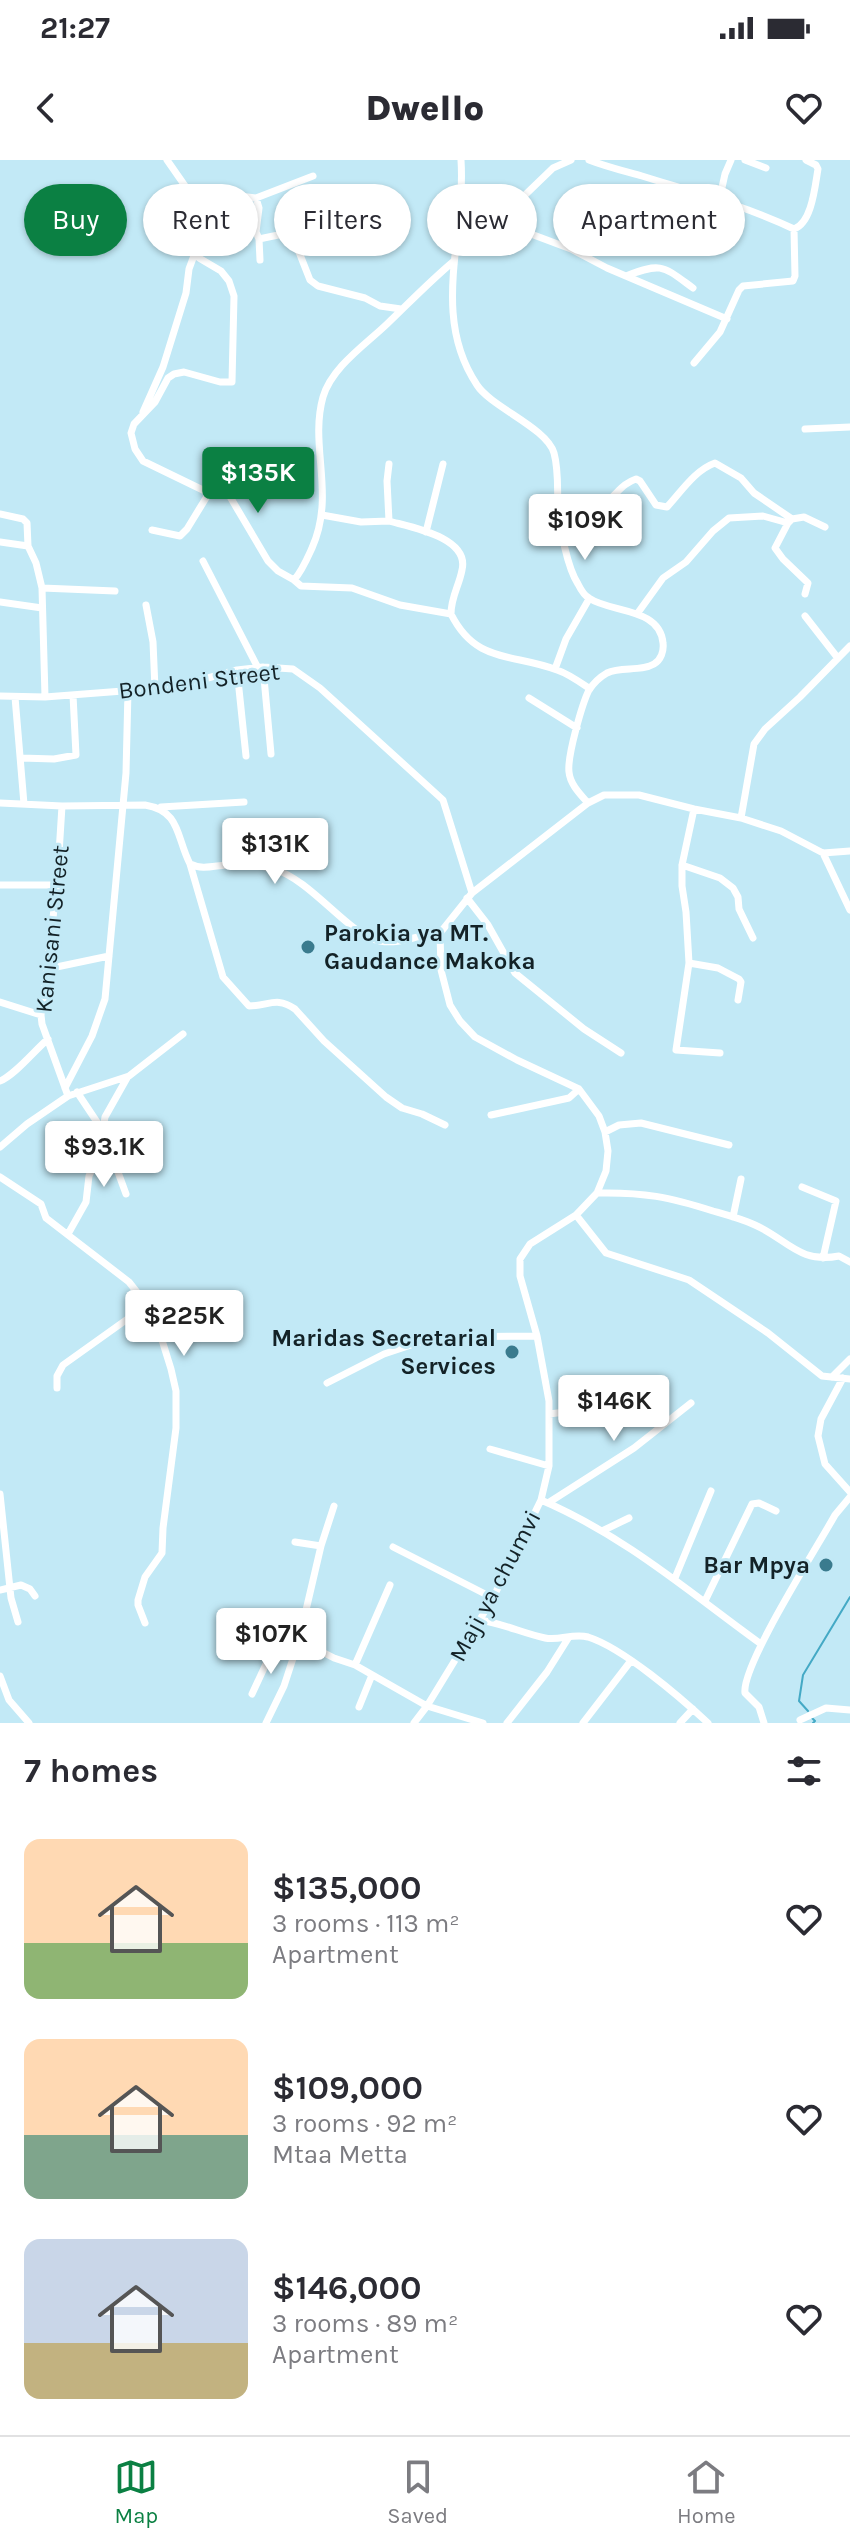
<!DOCTYPE html>
<html lang="en">
<head>
<meta charset="utf-8">
<style>
	:root { --surface:#fff; --page:#f7f7f7; --text:#2b2b33; --muted:#7c7c81; --line:#e1e1e2; --accent:#0b8043 }
	body { margin:0; font-family:Karla,sans-serif; background:var(--page); color:var(--text); height:100vh; display:flex; flex-direction:column; font-size:30px; white-space:nowrap }
	* { box-sizing:border-box; margin:0 }
	p { font-size:26px; color:var(--muted) }
	.icon { flex:none; width:44px; height:44px; fill:none; stroke:currentColor; stroke-width:2; stroke-linecap:round; stroke-linejoin:round }
	.map { position:relative; height:1563px; overflow:hidden }
	.panel { display:flex; flex-direction:column; background:var(--surface); flex:1 }
	.panel>* { flex:none }
	.banner { position:absolute; left:24px; top:24px; width:802px; height:72px; display:flex; gap:16px }
	.price { position:absolute; translate:-50% -68px; padding:0 18px; border-radius:8px; background:#fff; color:#222; font-size:26px; line-height:52px; filter:drop-shadow(0 2px 4px #0008) }
	.price::after { content:''; position:absolute; left:50%; top:48px; width:24px; height:18px; margin-left:-12px; background:inherit; clip-path:polygon(0 0,100% 0,50% 100%) }
	.price.current { background:var(--accent); color:#fff }
	ul { padding:0; list-style:none }
	li { display:flex; align-items:center; gap:24px; height:200px; padding:0 24px }
	li span { display:grid; place-items:center; flex:none; width:224px; height:160px; border-radius:16px; color:#555 }
	li>.icon { margin-inline-start:auto }
	span .icon { width:96px; height:96px; fill:#fffc; stroke-width:1 }
	li b { font-size:34px }
	h2 { display:flex; justify-content:space-between; align-items:center; height:96px; padding:0 24px; font-size:34px }
	.tag { padding:0 28px; border-radius:36px; background:var(--surface); box-shadow:0 2px 6px #0004; font-size:28px; line-height:72px }
	.tag.current { background:var(--accent); color:#fff }
	.status { display:flex; justify-content:space-between; align-items:center; height:56px; padding:0 40px; background:var(--surface); direction:ltr }
	.status svg { height:22px; fill:currentColor }
	header { display:flex; justify-content:space-between; align-items:center; height:104px; padding:0 24px; background:var(--surface); font-size:36px; font-weight:800 }
	.tab-bar { display:flex; justify-content:space-around; align-items:center; height:112px; border-top:2px solid var(--line); background:var(--surface); font-size:22px; color:var(--muted) }
	.tab-bar a { display:grid; justify-items:center; gap:4px }
	.tab-bar .current { color:var(--accent) }
	.map>svg:first-child { display:block }
	.lines { fill:none; stroke-linecap:round; stroke-linejoin:round }
	.stream { stroke:#44a9c5; stroke-width:2 }
	.minor { stroke:#fff; stroke-width:7 }
	.poi-dot { fill:#3a7b8e; stroke:#c2e9f6; stroke-width:3 }
	.labels { text-anchor:middle; dominant-baseline:central; stroke-width:6; stroke-linejoin:round; paint-order:stroke }
	.street-label { font-size:24px; fill:#132227; stroke:#c2e9f6 }
	.poi-label { font-size:24px; font-weight:bold; fill:#132227; stroke:#c2e9f6; text-anchor:end }
</style>
</head>
<body>
<div class="status"><b>21:27</b><svg viewBox="0 0 49 12"><path d="M0 12V9h3v3zM5 12V6h3v6zM10 12V3h3v9zM15 12V0h3v12zM26 1h20v11H26zM47 4h2v5h-2z"/></svg></div>
<header><svg class="icon" aria-label="back" viewBox="0 0 24 24"><path d="M15 5l-7 7 7 7"/></svg>Dwello<svg class="icon" aria-label="heart" viewBox="0 0 24 24"><path d="M12 20l-8-8c-3-5 5-10 8-4 3-6 11-1 8 4z"/></svg></header>
<div class="map">
<svg width="850" height="1563" viewBox="0 0 850 1563">
	<rect width="100%" height="100%" fill="#c2e9f6"/>
	<g class="lines">
		<!-- stream -->
		<path class="stream" d="M808,1551L799,1541L803,1515L850,1437
			M811,1557L815,1561L813,1563"/>
		<!-- minor -->
		<path class="minor" d="M461,0C466,77 430,155 477,225C491,247 547,268 554,293C559,311 557,330 558,348C560,368 567,407 578,424C580,428 585,436 589,438C610,453 660,447 663,483C664,491 661,500 654,504C640,512 621,506 607,513C600,517 593,524 589,530C582,544 567,597 569,612C570,624 580,634 588,643
			M589,0C607,7 624,11 642,16C693,32 746,46 794,69
			M745,0L766,8
			M190,33L224,34L256,38L313,16
			M256,38L259,48L256,72L259,79L260,100
			M719,41L725,14L731,0
			M495,64L553,8L571,0
			M259,79L283,74L299,92L310,120L318,126L365,138L380,146L401,149
			M457,81L495,64L523,71L571,89L607,108L727,159
			M196,90L199,98L221,111L229,121L234,136L232,222H220L184,212L174,214L168,218L155,242L134,264L131,273L135,289L143,301L209,333L229,335L268,401L278,411L294,420
			M454,101C430,121 409,143 387,164C365,185 332,207 323,237C309,287 336,334 312,388C307,399 302,411 294,420L301,426L352,428L400,445L451,454C476,504 512,493 557,510C569,514 580,522 590,529
			M626,116C662,102 663,106 693,128
			M694,203L720,172L739,130L743,126L793,121L795,116L794,69C812,63 815,26 818,9L816,5L806,0
			M143,252L163,207L186,133L189,109L196,90V69L190,33L167,0
			M805,269L850,267
			M389,304L387,321L389,361C410,367 470,377 462,410C459,426 451,437 451,454
			M558,349C574,348 598,349 610,339C619,331 624,323 636,319L640,321L656,345L667,347C681,332 695,310 715,303L741,318L754,333L792,359L804,357L825,367
			M0,354L23,359L27,363L28,386L36,403L42,428L45,537
			M322,355L361,362L389,361
			M788,363L775,388L783,399L808,423L805,434
			M152,370L180,376L187,369L209,333
			M426,372L443,304
			M0,382L28,386
			M203,401L258,508
			M42,428L115,431
			M0,442L42,448
			M146,445L153,482L155,529
			M637,454L663,418L686,402L713,371L729,358L763,356L788,363L792,359
			M805,456L837,497
			M263,507L271,594
			M555,509L566,479L589,439
			M237,510L246,596
			M0,536L45,537L175,527L237,510L263,507L293,509L320,528L443,640L472,733
			M15,537L24,644
			M529,538L577,568
			M21,598L54,599L76,595L73,535
			M0,643L62,646L145,645C181,651 176,677 190,704C202,710 213,706 226,705C242,704 259,704 274,709C313,721 349,776 380,781C400,785 420,774 440,773
			M62,646L57,725L41,855L42,864L68,936
			M161,647L244,642
			M694,649L682,705V726L686,752L689,803L718,808L739,819L741,822L738,840
			M741,658L754,584L765,569L800,537L850,486
			M823,693L850,750
			M190,704L223,817L249,846C269,846 276,836 295,849L324,881L386,937L402,948L422,954L445,965
			M682,705L720,718L733,728L738,737L739,749L753,778
			M1,725H57
			M467,738L488,765L515,813L584,869L621,893
			M689,803L676,890L720,893
			M47,809L109,796
			M0,842L41,855
			M0,921C15,915 34,891 48,879
			M65,928L92,876L105,839L126,613L128,531
			M77,932L103,971L126,1034
			M491,955L569,938L579,929
			M605,972L619,965L641,963L729,985
			M0,987L27,964L68,936L129,916L183,874
			M0,1017L41,1044L46,1058L129,1122L147,1145L157,1164L171,1209L176,1231V1268L163,1368L162,1393L145,1417L138,1440V1445L145,1463
			M802,1027L836,1041L823,1098
			M597,1033C644,1032 669,1037 713,1051C727,1055 742,1059 755,1065C787,1079 799,1104 839,1096L850,1102
			M576,1055L606,1093L689,1120L768,1173L822,1216L850,1219
			M733,1057L741,1019
			M68,1074L86,1042L89,1016L99,994L105,957L127,918
			M832,1217L850,1199
			M843,1218L821,1259L818,1276L825,1304L850,1332
			M327,1223L384,1194L435,1177L537,1176
			M57,1228V1216L63,1205L147,1145
			M549,1254L607,1247
			M490,1289L549,1306
			M0,1334L11,1438L18,1462
			M541,1340C625,1376 689,1432 761,1484
			M548,1343L634,1288L691,1243
			M334,1346L321,1386L299,1480L334,1498L355,1505L427,1546L483,1563
			M602,1371L629,1358
			M295,1382L321,1386
			M393,1387L493,1438
			M675,1418L711,1331
			M0,1430L21,1425L30,1429L35,1436
			M705,1441L752,1344L759,1343L776,1351
			M479,1460C502,1463 522,1473 545,1478C559,1481 573,1473 588,1477C623,1488 680,1537 708,1563
			M244,1463L278,1478
			M355,1505L390,1425
			M0,1516L9,1540L29,1563
			M252,1534L278,1478L296,1487
			M359,1547L372,1515
			M800,1560L826,1548L850,1550
			M266,1563L284,1526L299,1480
			M414,1563L427,1546L493,1438L541,1340L549,1306V1241L537,1176L520,1116V1099L530,1084L576,1055L597,1033L606,1011L608,991L605,972L599,956L579,929L517,900L475,877L460,861L450,845L441,810L440,773L472,733L588,643L604,635H639L694,649L741,658L781,671L823,693L850,691
			M507,1563L547,1512L569,1477
			M583,1563L630,1502
			M680,1563L693,1549
			M764,1563L759,1547L745,1533C741,1506 818,1386 835,1355L850,1337"/>
	</g>
	<!-- markers -->
	<g class="poi-dot">
		<circle cx="308" cy="787" r="8"/>
		<circle cx="512" cy="1192" r="8"/>
		<circle cx="826" cy="1405" r="8"/>
	</g>
	<g class="labels">
		<!-- street labels -->
		<g class="street-label">
			<text transform="translate(199 521) rotate(-7)">Bondeni Street</text>
			<text transform="translate(52 769) rotate(-84)">Kanisani Street</text>
			<text transform="translate(495 1426) rotate(-62)">Maji ya chumvi</text>
		</g>
		<!-- poi labels -->
		<g class="poi-label">
			<text x="324" y="773" text-anchor="start">Parokia ya MT.<tspan x="324" dy="28">Gaudance Makoka</tspan></text>
			<text x="496" y="1178">Maridas Secretarial<tspan x="496" dy="28">Services</tspan></text>
			<text x="810" y="1405">Bar Mpya</text>
		</g>
	</g>
</svg>
<b class="price current" style="left:258px;top:355px">$135K</b>
<b class="price" style="left:585px;top:402px">$109K</b>
<b class="price" style="left:275px;top:726px">$131K</b>
<b class="price" style="left:104px;top:1029px">$93.1K</b>
<b class="price" style="left:184px;top:1198px">$225K</b>
<b class="price" style="left:614px;top:1283px">$146K</b>
<b class="price" style="left:271px;top:1516px">$107K</b>
<div class="banner">
<a class="tag current">Buy</a>
<a class="tag">Rent</a>
<a class="tag">Filters</a>
<a class="tag">New</a>
<a class="tag">Apartment</a>
</div>
</div>
<section class="panel">
<h2>7 homes<svg class="icon" aria-label="filters" viewBox="0 0 24 24"><path d="M4 7h16M4 17h16"/><circle cx="9" cy="7" r="2"/><circle cx="15" cy="17" r="2"/></svg></h2>
<ul>
<li><span style="background:linear-gradient(#ffd9b3 65%,#8fb573 0)"><svg class="icon" aria-label="home" viewBox="0 0 24 24"><path d="M3 11l9-7 9 7M6 9v11h12V9"/></svg></span><div><b>$135,000</b><p>3 rooms · 113 m²</p><p>Apartment</p></div><svg class="icon" aria-label="heart" viewBox="0 0 24 24"><path d="M12 20l-8-8c-3-5 5-10 8-4 3-6 11-1 8 4z"/></svg></li>
<li><span style="background:linear-gradient(#ffd9b3 60%,#7fa58c 0)"><svg class="icon" aria-label="home" viewBox="0 0 24 24"><path d="M3 11l9-7 9 7M6 9v11h12V9"/></svg></span><div><b>$109,000</b><p>3 rooms · 92 m²</p><p>Mtaa Metta</p></div><svg class="icon" aria-label="heart" viewBox="0 0 24 24"><path d="M12 20l-8-8c-3-5 5-10 8-4 3-6 11-1 8 4z"/></svg></li>
<li><span style="background:linear-gradient(#c9d6e8 65%,#c2b280 0)"><svg class="icon" aria-label="home" viewBox="0 0 24 24"><path d="M3 11l9-7 9 7M6 9v11h12V9"/></svg></span><div><b>$146,000</b><p>3 rooms · 89 m²</p><p>Apartment</p></div><svg class="icon" aria-label="heart" viewBox="0 0 24 24"><path d="M12 20l-8-8c-3-5 5-10 8-4 3-6 11-1 8 4z"/></svg></li>
</ul>
</section>
<nav class="tab-bar">
<a class="current"><svg class="icon" aria-label="map" viewBox="0 0 24 24"><path d="M3 6l6-2 6 2 6-2v14l-6 2-6-2-6 2zM9 4v14M15 6v14"/></svg>Map</a>
<a><svg class="icon" aria-label="saved" viewBox="0 0 24 24"><path d="M7 4h10v16l-5-4-5 4z"/></svg>Saved</a>
<a><svg class="icon" aria-label="home" viewBox="0 0 24 24"><path d="M3 11l9-7 9 7M6 9v11h12V9"/></svg>Home</a>
</nav>
</body>
</html>
